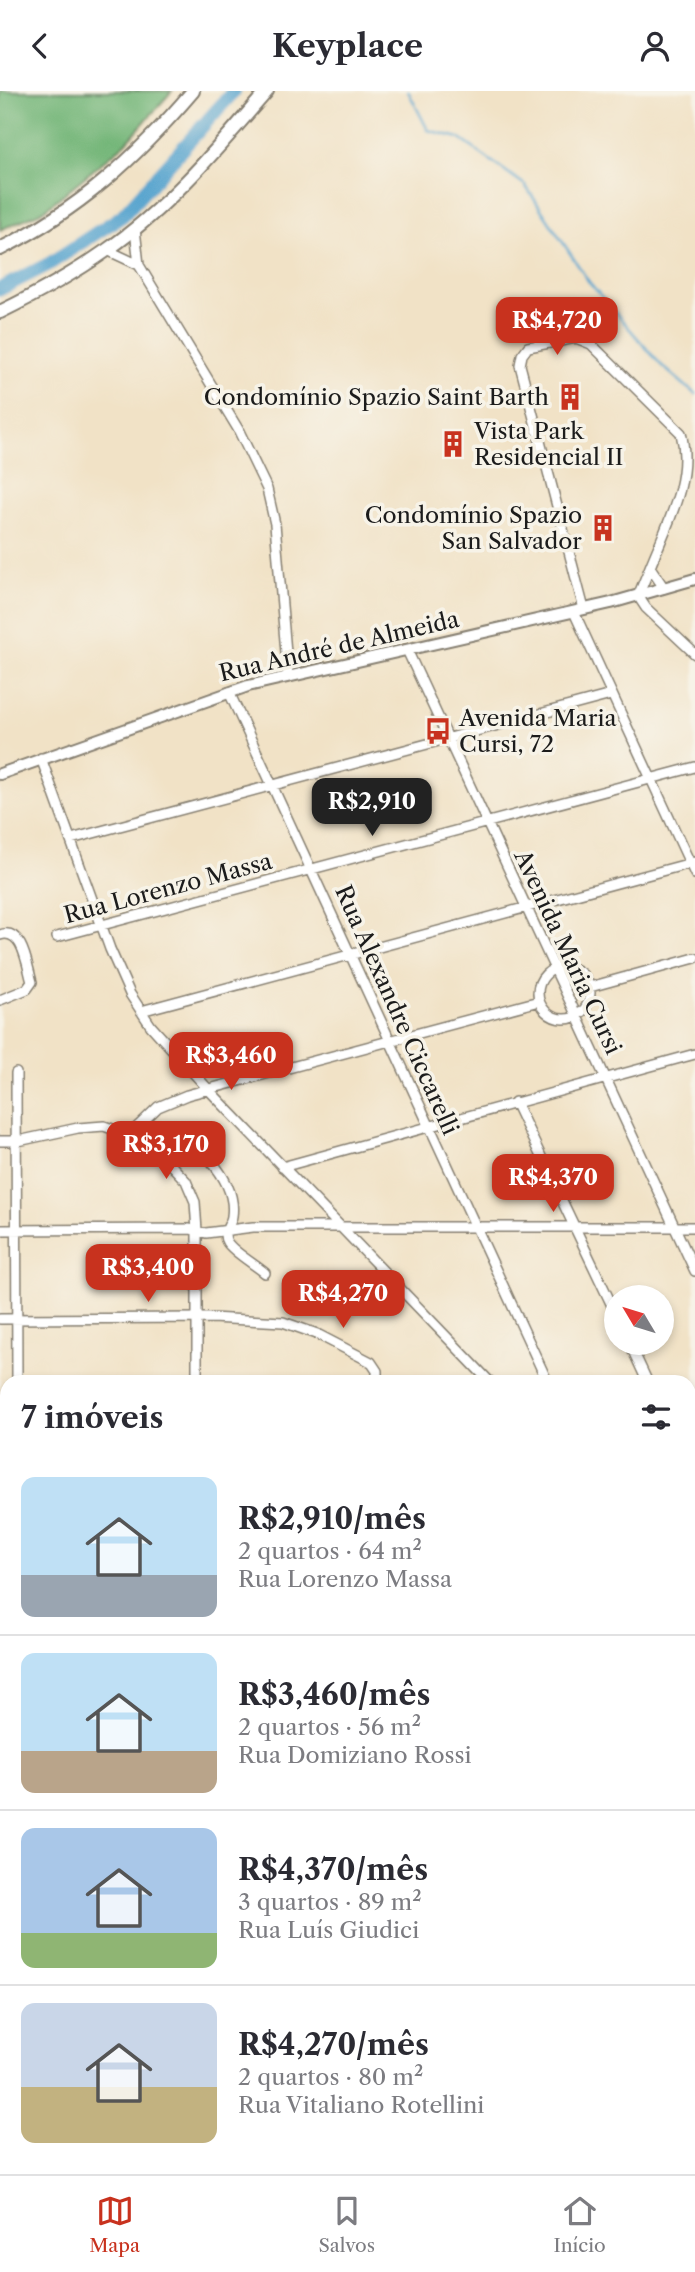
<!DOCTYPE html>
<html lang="pt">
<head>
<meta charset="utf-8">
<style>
	:root { --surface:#fff; --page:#f7f7f7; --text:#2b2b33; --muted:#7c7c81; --line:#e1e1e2; --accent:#c8321e }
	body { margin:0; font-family:"Libre Caslon Text",serif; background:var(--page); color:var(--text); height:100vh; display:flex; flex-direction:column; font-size:26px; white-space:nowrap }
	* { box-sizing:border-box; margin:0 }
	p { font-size:23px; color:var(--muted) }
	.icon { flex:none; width:38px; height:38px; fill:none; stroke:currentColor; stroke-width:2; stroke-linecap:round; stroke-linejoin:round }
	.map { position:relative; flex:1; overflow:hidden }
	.side { position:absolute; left:0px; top:1284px; width:696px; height:800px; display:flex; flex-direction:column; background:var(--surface); border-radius:21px 21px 0 0; box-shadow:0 4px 10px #0003 }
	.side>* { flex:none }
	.needle { width:46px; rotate:308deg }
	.fabs { position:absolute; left:604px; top:1194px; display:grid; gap:14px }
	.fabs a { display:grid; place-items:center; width:70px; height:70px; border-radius:50%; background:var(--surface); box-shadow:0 4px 10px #0003; font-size:35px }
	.price { position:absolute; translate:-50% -60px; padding:0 16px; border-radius:14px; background:var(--accent); color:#fff; font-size:23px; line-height:46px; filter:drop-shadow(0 2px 4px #0008) }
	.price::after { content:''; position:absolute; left:50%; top:42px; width:21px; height:16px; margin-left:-10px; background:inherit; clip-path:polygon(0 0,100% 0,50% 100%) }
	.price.active { background:#222; color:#fff }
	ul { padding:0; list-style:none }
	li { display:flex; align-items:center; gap:21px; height:175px; padding:0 21px }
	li+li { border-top:2px solid var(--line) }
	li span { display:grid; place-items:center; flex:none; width:196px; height:140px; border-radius:14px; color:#555 }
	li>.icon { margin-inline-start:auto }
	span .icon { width:84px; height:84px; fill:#fffc; stroke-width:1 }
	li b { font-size:30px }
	h2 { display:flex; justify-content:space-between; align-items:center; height:84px; padding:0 21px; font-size:30px }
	header { display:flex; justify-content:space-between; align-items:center; height:91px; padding:0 21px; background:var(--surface); font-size:32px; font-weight:700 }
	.tab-bar { display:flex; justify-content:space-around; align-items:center; height:98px; border-top:2px solid var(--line); background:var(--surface); font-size:19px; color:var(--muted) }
	.tab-bar a { display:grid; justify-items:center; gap:4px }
	.tab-bar .active { color:var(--accent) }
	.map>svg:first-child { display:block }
	.forest { fill:#73b678; stroke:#48694a; stroke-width:2 }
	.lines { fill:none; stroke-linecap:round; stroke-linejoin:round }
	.stream { stroke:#54a3ce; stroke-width:2.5 }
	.river { stroke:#54a3ce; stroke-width:14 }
	.minor-casing { stroke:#867f71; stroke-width:12 }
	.major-casing { stroke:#867f71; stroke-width:14 }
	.highway-casing { stroke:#867f71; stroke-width:16 }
	.minor { stroke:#fff; stroke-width:9 }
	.major { stroke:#fff; stroke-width:10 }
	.highway { stroke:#fff; stroke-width:12 }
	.labels { text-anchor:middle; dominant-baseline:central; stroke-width:7; stroke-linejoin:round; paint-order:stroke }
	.poi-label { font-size:23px; fill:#1c1c1c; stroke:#f7f3e8; text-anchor:end }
	.street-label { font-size:23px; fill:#1c1c1c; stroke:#f7f3e8 }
</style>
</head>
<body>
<header><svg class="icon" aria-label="back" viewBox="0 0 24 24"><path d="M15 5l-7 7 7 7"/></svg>Keyplace<svg class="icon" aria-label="person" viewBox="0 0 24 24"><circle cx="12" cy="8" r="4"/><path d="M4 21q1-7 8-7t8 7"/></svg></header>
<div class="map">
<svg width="695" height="2083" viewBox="0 0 695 2083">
	<rect width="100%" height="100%" fill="#f7f3e8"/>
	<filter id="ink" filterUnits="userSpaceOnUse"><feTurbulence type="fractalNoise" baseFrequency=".0143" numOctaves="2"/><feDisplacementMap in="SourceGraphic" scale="14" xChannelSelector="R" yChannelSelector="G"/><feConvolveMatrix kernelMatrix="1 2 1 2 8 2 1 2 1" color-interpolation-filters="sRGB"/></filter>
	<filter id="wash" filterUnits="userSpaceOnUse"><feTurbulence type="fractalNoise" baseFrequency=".00686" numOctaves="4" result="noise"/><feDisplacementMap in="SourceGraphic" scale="28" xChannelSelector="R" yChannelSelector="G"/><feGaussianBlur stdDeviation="1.57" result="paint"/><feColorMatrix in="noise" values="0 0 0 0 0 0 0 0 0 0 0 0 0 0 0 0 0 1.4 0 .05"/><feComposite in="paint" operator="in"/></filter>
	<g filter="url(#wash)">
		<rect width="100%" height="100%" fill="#f1e2c6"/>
		<!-- forest -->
		<path class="forest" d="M0,0H172L126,52L43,120L0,139Z"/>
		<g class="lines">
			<!-- stream -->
			<path class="stream" d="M408,0L428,39L459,47L525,94L589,191L661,274L695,303"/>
			<!-- river -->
			<path class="river" d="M0,198L49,173L122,125L234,0"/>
		</g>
	</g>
	<g filter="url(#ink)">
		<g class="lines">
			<defs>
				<path id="minor" d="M135,138L139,174L238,338L267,398L275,433L288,585
					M107,159L139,174
					M664,497L650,476L638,505L646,517L695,563
					M584,518L520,274L522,264L528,256L576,247L591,253L681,342C693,388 667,433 650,476
					M574,521L695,783
					M407,559L695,1180
					M229,601L548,1292
					M41,667L110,858L130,903L151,935L208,998L491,1292
					M71,748L611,604
					M0,844C23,836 27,875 32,891L27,898L0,909
					M57,846L695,676
					M538 902a26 26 0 1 1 52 0a26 26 0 1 1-52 0Z
					M590,896L695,867
					M141,920L695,771
					M16,982L17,1292
					M515,1011L616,1223
					M129,1044L158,1016L187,1004L539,910
					M0,1050H18L78,1037L104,1035L129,1044L169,1072L186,1090L195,1111L197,1140V1292
					M211,1070C224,1085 235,1105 232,1125C231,1135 221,1141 227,1151C233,1161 256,1174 265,1182
					M282,1076L695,963
					M0,1139L190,1138L206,1142L253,1136H695
					M0,1228L212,1227L283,1231L317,1243L371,1271L377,1280V1292
					M629,1251L648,1292
					M690,1317H695
					M0,1318H7
					M690,1379L695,1393
					M0,1407H7
					M690,1498H695
					M0,1499H7
					M690,1590H695
					M0,1591H7
					M0,1776H7
					M690,1776H695
					M0,1865H7
					M690,1866H695
					M0,1932L7,1922
					M690,1955H695
					M0,2032L7,2022
					M690,2039H695
					M278,2077L289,2083
					M419,2077L430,2083
					M592,2077L597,2083
					M57,2083L58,2077
					M124,2083L126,2077
					M161,2083L163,2077"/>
				<path id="major" d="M0,683L248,595L611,512L695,488
					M690,1675H695
					M0,1680H7
					M0,1688H7
					M690,1688H695"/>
				<path id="highway" d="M0,158C79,119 136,67 193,0
					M0,221C37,203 73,183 107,159C169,116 218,57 267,0"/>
			</defs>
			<!-- minor casing -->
			<use href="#minor" class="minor-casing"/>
			<!-- major casing -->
			<use href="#major" class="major-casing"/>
			<!-- highway casing -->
			<use href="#highway" class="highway-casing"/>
			<!-- minor -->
			<use href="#minor" class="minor"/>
			<!-- major -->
			<use href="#major" class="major"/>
			<!-- highway -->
			<use href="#highway" class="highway"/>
		</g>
	</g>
	<!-- icons -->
	<defs>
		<symbol id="building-bare" viewBox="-9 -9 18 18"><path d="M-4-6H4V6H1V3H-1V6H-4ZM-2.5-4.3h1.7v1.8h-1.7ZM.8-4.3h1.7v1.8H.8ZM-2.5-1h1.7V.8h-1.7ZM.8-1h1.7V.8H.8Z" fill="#c8321e" stroke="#f7f3e8" stroke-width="2.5" paint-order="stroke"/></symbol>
		<symbol id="bus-bare" viewBox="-9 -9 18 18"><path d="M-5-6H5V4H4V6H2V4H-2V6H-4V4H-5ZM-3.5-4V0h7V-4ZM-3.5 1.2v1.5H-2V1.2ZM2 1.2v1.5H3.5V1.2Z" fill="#c8321e" stroke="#f7f3e8" stroke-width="2.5" paint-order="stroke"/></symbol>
	</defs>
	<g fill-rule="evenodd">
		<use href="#building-bare" x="551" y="287" width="38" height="38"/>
		<use href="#building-bare" x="434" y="334" width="38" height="38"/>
		<use href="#building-bare" x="584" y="418" width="38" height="38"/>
		<use href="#bus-bare" x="419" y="621" width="38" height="38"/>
	</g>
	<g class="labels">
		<!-- poi labels -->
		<g class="poi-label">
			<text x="549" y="306">Condomínio Spazio Saint Barth</text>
			<text x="474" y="340" text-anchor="start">Vista Park<tspan x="474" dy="26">Residencial II</tspan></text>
			<text x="582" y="424">Condomínio Spazio<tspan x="582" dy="26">San Salvador</tspan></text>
			<text x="459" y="627" text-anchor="start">Avenida Maria<tspan x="459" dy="26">Cursi, 72</tspan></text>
		</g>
		<!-- street labels -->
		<g class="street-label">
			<text transform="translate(339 555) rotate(-13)">Rua André de Almeida</text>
			<text transform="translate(168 797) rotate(-15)">Rua Lorenzo Massa</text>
			<text transform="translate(568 861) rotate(65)">Avenida Maria Cursi</text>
			<text transform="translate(397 919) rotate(66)">Rua Alexandre Ciccarelli</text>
		</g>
	</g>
</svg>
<div class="fabs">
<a><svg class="needle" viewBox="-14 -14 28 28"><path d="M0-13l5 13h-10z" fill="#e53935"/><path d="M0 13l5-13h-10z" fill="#7c7c81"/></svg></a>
</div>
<b class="price" style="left:557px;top:266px">R$4,720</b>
<b class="price active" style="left:372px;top:747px">R$2,910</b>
<b class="price" style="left:231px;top:1001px">R$3,460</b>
<b class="price" style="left:166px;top:1090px">R$3,170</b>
<b class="price" style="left:553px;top:1123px">R$4,370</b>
<b class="price" style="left:148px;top:1213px">R$3,400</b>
<b class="price" style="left:343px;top:1239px">R$4,270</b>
<section class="side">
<h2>7 imóveis<svg class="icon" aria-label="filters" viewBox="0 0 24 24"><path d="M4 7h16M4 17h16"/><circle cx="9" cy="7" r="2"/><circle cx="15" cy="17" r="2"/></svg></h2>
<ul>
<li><span style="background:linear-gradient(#bfe0f5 70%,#9aa5b1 0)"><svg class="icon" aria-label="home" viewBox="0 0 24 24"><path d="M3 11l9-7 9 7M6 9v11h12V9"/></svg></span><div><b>R$2,910/mês</b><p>2 quartos · 64 m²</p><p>Rua Lorenzo Massa</p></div></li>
<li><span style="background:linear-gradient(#bfe0f5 70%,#b9a48a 0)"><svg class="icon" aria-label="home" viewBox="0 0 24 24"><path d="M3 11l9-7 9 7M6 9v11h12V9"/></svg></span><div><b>R$3,460/mês</b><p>2 quartos · 56 m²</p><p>Rua Domiziano Rossi</p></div></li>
<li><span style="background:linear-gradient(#a9c7e8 75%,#8fb573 0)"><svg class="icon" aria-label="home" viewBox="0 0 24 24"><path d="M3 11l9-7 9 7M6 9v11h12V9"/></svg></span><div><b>R$4,370/mês</b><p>3 quartos · 89 m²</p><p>Rua Luís Giudici</p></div></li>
<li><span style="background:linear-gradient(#c9d6e8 60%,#c2b280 0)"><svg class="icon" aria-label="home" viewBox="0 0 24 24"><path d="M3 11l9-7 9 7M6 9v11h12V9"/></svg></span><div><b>R$4,270/mês</b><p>2 quartos · 80 m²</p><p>Rua Vitaliano Rotellini</p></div></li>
</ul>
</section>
</div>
<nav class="tab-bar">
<a class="active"><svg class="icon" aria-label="map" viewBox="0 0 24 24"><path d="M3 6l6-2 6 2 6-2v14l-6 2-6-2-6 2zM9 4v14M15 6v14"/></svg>Mapa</a>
<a><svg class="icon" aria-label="saved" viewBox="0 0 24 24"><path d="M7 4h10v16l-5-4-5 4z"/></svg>Salvos</a>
<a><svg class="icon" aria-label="home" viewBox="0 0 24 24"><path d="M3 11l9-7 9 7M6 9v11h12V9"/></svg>Início</a>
</nav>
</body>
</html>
